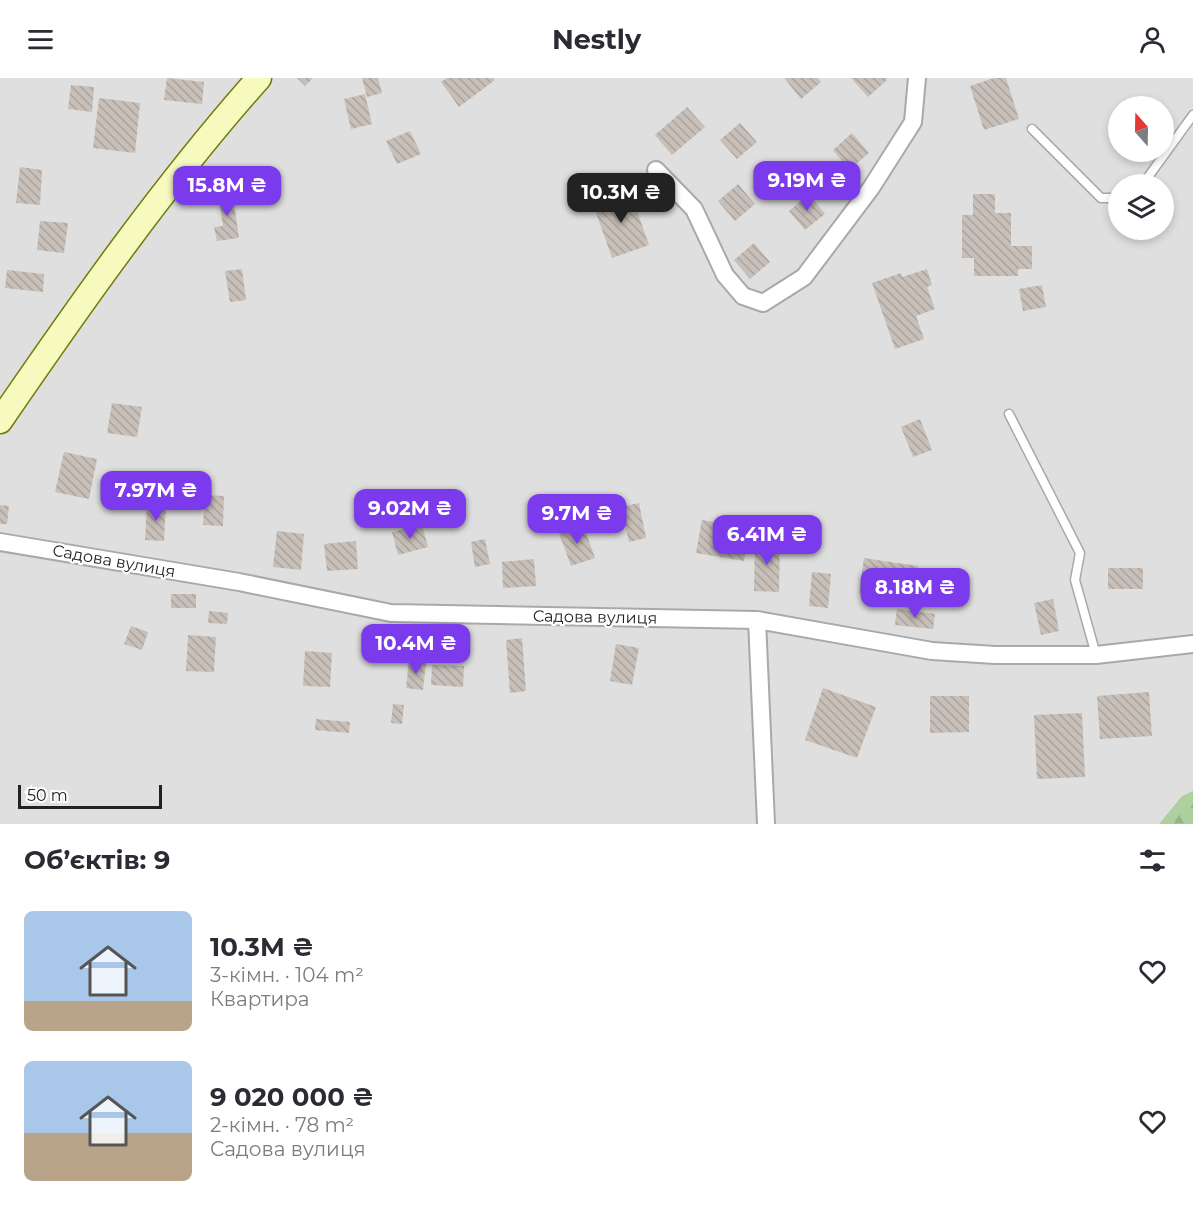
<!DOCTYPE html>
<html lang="uk">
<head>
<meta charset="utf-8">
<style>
	:root { --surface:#fff; --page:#f2f2f3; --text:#2b2b33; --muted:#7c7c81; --accent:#7c3aed }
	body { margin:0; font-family:Montserrat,sans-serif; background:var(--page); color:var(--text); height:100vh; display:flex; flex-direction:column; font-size:22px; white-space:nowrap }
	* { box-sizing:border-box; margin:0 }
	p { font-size:20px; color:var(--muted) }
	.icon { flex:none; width:33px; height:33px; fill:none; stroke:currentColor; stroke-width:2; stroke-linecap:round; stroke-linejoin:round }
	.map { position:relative; height:746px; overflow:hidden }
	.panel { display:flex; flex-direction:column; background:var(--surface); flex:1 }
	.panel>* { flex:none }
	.needle { width:39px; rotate:340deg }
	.controls { position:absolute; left:1108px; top:18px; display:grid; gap:12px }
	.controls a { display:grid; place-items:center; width:66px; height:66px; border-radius:50%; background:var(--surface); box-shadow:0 3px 9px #0003; font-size:30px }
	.scale { position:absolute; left:18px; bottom:15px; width:144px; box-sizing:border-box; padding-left:6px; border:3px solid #222; border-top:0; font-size:16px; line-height:21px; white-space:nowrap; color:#222; -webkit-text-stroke:4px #fff; paint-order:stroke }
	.price { position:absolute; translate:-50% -51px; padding:0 14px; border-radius:12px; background:var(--accent); color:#fff; font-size:20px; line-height:39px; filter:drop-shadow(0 2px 3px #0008) }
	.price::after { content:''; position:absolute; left:50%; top:36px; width:18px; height:14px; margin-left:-9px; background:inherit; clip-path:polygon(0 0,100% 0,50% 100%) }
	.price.selected { background:#222; color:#fff }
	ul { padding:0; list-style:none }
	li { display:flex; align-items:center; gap:18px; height:150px; padding:0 24px }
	li span { display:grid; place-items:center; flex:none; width:168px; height:120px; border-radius:9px; color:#555 }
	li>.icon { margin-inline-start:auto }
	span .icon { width:72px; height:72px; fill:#fffc; stroke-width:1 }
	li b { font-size:26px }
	h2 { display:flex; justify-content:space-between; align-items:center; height:72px; padding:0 24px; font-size:26px }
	header { display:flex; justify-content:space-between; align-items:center; height:78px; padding:0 24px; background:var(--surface); font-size:27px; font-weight:700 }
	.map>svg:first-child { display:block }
	.residential { fill:#e0dfdf; fill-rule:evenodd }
	.forest { fill:url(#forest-firs) }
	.building { fill:url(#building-back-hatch) }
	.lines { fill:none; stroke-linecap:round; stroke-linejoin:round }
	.lane-casing { stroke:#a9a9a9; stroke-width:11 }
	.street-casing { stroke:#a9a9a9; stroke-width:20 }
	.secondary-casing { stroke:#707d05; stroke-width:27 }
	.lane { stroke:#fff; stroke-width:8 }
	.street { stroke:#fff; stroke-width:16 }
	.secondary { stroke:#f7fabf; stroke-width:24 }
	.labels { text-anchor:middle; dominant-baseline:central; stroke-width:4.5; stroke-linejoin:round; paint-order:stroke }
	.street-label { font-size:16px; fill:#222; stroke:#fff }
</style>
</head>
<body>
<header><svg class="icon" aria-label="menu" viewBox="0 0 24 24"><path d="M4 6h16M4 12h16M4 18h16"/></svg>Nestly<svg class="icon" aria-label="person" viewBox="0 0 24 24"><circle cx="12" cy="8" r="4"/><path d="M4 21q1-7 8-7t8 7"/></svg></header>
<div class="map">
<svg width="1193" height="746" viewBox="0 0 1193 746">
	<defs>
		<pattern id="forest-firs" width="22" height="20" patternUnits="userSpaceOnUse" patternTransform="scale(1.5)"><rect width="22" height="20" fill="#add19e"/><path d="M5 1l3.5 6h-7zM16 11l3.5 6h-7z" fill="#95b388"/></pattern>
		<pattern id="building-back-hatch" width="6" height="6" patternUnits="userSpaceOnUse" patternTransform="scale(1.5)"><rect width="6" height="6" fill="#c7bfb8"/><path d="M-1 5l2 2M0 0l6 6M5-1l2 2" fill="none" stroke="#aba49e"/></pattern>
	</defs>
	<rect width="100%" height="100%" fill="#f2efe9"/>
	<!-- residential -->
	<path class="residential" d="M0,0H1193V746H0ZM1119,28H1164V74H1119ZM1119,106H1164V152H1119Z"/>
	<!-- forest -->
	<path class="forest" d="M1193,713V746H1159L1182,718Z"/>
	<!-- building -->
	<path class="building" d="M167,0L204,4L202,26L164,22Z
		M297,0H313L305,8Z
		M362,0H378L382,15L367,19Z
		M447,0H493L495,2L459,29L441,4Z
		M786,0H818L821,4L801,21L785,1Z
		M851,0H886L887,2L868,19Z
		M994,0H1006L1019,41L984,52L970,8Z
		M71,7L94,9L92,34L68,31Z
		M365,16L372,46L351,51L344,21Z
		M99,20L140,25L135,75L93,70Z
		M687,29L705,49L672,77L655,57Z
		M740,45L757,64L737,81L720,62Z
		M410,53L421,76L397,86L386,63Z
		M852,55L869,75L849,92L833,72Z
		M20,89L42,92L40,127L16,125Z
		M738,106L755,126L735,143L718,123Z
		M232,111L239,160L217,163L214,149L223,148L218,113Z
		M630,113L649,167L612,180L593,126Z
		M809,116L825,136L805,152L789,133Z
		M973,116H995V135H1011V168H1032V191H1018V198H974V180H962V137H973Z
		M40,143L68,145L64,175L37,172Z
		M754,165L770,184L750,201L734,182Z
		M242,191L246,222L230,224L225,193Z
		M927,191L932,207L927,209L935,231L916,238L924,261L895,271L872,205L901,195L902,199Z
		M7,192L44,196L43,214L5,210Z
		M1042,207L1046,229L1023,233L1019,211Z
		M112,325L142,329L137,359L107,355Z
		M920,341L932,372L913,379L901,349Z
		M64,374L97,381L89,421L55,414Z
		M205,417L224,418L223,448L203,447Z
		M147,424L166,425L164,463L145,462Z
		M639,425L646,460L629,464L621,429Z
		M0,427L9,428L7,446H0Z
		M702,442L750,450L744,483L696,475Z
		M583,446L595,480L571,488L559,455Z
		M422,447L428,469L398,477L392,454Z
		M277,453L304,456L301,492L273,489Z
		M485,461L490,486L475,489L471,464Z
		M755,461L780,462L779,514L754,513Z
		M356,463L358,491L327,493L324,466Z
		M864,480L918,488L912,523L859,515Z
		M534,481L536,508L503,510L502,484Z
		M1108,490H1143V511H1108Z
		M812,494L831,496L828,530L809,528Z
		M171,516H196V530H171Z
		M1053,521L1059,553L1041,557L1034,525Z
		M897,531L935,536L933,551L895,547Z
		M209,533L228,535L227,546L208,545Z
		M131,548L148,554L142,572L124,566Z
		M188,557L216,559L214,594L186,593Z
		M522,560L526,613L510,615L506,562Z
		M616,566L639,570L632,607L610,603Z
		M305,573L332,575L330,609L303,608Z
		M409,582L426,584L423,612L406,610Z
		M432,587L464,588L463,609L431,607Z
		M823,610L876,629L857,680L805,662Z
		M1149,614L1152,658L1100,661L1097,618Z
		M930,618H969V654L930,655Z
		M393,626L404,627L402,646L391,645Z
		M1082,635L1085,699L1037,701L1034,637Z
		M316,641L350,644L349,655L315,652Z"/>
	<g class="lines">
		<defs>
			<path id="lane" d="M1032,51L1101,120H1119
				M1143,106L1193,37
				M1009,336L1080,475L1075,502L1096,577"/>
			<path id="street" d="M656,92L694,131L725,197L743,218L763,225L804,199L871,110L913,44L917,0
				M0,464L239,504L391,535L757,542L932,573L995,577H1096L1193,566
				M757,542L766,746"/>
			<path id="secondary" d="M0,343C81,225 164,107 259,0"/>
		</defs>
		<!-- lane casing -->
		<use href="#lane" class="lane-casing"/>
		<!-- street casing -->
		<use href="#street" class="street-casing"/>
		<!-- secondary casing -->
		<use href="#secondary" class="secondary-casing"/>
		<!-- lane -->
		<use href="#lane" class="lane"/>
		<!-- street -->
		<use href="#street" class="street"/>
		<!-- secondary -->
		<use href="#secondary" class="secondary"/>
	</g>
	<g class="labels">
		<!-- street labels -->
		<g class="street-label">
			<text transform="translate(114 483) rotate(10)">Садова вулиця</text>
			<text transform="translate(595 539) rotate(1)">Садова вулиця</text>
		</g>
	</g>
</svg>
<div class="controls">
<a><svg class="needle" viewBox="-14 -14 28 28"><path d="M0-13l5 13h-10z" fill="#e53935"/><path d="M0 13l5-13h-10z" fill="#7c7c81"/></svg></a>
<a><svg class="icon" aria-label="layers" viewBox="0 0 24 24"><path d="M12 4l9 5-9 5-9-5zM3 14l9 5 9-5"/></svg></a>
</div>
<div class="scale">50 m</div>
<b class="price" style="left:807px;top:134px">9.19M ₴</b>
<b class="price" style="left:227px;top:139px">15.8M ₴</b>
<b class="price selected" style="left:621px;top:146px">10.3M ₴</b>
<b class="price" style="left:156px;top:444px">7.97M ₴</b>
<b class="price" style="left:410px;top:462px">9.02M ₴</b>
<b class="price" style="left:577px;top:467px">9.7M ₴</b>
<b class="price" style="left:767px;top:488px">6.41M ₴</b>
<b class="price" style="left:915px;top:541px">8.18M ₴</b>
<b class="price" style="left:416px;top:597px">10.4M ₴</b>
</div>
<section class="panel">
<h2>Об’єктів: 9<svg class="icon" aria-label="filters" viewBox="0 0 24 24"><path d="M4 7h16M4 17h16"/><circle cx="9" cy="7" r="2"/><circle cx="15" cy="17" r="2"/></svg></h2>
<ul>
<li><span style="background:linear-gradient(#a9c7e8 75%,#b9a48a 0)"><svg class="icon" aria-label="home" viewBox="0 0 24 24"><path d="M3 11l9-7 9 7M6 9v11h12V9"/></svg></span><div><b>10.3M ₴</b><p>3-кімн. · 104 m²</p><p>Квартира</p></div><svg class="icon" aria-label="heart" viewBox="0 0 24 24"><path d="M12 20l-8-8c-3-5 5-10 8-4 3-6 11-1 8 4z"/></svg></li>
<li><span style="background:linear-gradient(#a9c7e8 60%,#b9a48a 0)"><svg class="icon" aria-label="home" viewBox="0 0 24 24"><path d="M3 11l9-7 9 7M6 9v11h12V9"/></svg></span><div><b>9 020 000 ₴</b><p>2-кімн. · 78 m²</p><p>Садова вулиця</p></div><svg class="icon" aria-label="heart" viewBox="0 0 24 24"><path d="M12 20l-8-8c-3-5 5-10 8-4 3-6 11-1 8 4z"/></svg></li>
</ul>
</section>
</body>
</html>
